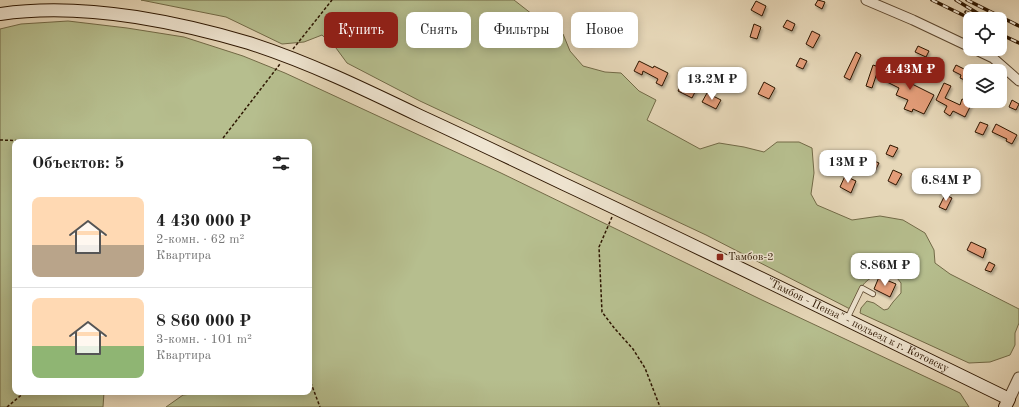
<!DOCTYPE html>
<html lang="ru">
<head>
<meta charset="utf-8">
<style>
	:root { --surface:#fff; --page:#f2f2f2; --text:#222; --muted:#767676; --line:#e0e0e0; --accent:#8f2418 }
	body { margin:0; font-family:"Old Standard TT",serif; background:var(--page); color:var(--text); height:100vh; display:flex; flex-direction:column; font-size:15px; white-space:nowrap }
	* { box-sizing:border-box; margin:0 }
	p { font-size:13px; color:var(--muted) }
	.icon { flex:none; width:22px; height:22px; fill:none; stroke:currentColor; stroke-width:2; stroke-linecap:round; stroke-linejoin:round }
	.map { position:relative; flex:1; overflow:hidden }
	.drawer { position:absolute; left:12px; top:139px; width:300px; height:256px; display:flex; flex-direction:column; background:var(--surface); border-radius:8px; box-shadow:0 2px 10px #0003 }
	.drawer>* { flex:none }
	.banner { position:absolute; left:324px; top:12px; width:380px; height:36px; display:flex; gap:8px }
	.fabs { position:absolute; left:963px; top:12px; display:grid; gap:8px }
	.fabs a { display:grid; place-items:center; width:44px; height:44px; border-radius:8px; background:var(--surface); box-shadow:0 2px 10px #0003; font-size:20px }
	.price { position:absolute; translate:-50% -34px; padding:0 9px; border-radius:8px; background:#fff; color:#222; font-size:13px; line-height:26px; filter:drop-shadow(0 1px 2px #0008) }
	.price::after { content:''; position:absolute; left:50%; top:24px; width:12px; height:9px; margin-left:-6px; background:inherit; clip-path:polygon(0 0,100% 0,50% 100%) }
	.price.on { background:var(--accent); color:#fff }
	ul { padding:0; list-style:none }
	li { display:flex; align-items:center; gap:12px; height:100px; padding:0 20px }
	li+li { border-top:1px solid var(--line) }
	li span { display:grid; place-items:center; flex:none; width:112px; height:80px; border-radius:8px; color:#555 }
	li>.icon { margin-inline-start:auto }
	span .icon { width:48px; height:48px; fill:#fffc; stroke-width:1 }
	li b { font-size:17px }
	h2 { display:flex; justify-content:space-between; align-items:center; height:48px; padding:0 20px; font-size:17px }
	.pill { padding:0 14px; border-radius:8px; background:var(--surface); box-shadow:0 2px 10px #0003; font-size:14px; line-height:36px }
	.pill.on { background:var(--accent); color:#fff }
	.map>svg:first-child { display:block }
	.green { fill:#b6be8e; stroke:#726a47 }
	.building { fill:#e39d79; stroke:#2d1600; filter:url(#shadow) }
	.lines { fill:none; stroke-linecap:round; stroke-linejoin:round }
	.service-casing { stroke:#5b462e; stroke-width:6 }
	.minor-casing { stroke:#5b462e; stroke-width:11 }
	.tertiary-casing { stroke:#5b462e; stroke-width:13 }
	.secondary-casing { stroke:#2d1600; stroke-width:14 }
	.path { stroke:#2d1600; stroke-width:1.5; stroke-dasharray:3 2; stroke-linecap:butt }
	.service { stroke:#efe5d1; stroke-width:4.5 }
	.minor { stroke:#efe5d1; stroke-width:9 }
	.tertiary { stroke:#efe5d1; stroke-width:11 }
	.secondary { stroke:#efe5d1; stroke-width:12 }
	.rail-casing { stroke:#2d1600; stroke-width:3.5 }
	.rail { stroke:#efe5d1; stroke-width:2; stroke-dasharray:6; stroke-linecap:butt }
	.poi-dot { fill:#8f2418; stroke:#efe5d1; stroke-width:1.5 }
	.labels { text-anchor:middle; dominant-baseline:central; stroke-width:3; stroke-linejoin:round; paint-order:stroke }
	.poi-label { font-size:11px; fill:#2d1600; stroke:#efe5d1; text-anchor:start }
	.street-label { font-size:11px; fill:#2d1600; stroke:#efe5d1 }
</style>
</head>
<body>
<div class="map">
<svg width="1019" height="407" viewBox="0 0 1019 407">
	<defs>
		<filter id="shadow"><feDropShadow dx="1.5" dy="2.5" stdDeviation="1" flood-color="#0004"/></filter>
	</defs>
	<rect width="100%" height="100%" fill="#e6d7b8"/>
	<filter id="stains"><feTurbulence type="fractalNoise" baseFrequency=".005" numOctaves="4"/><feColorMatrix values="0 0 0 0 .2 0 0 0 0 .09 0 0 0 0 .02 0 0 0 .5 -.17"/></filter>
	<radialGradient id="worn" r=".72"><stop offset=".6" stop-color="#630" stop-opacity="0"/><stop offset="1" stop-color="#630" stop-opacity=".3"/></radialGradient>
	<!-- green -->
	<path class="green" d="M141,0H514L537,18L563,34L570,51L583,66L605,72L621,73L639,91L656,100L647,120L700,149L719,143L744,147L764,152L777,142H799L812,148L814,173L811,194L817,205L852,220L880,216L903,220L925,233L934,250L935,263L950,274L1019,309V323L1015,333V345L1010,355L990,362L969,363L860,313L861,308L867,301L874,303L884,310L888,309L893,302L901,293V283L893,273C881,271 869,277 862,286C857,291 854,302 850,309L706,235L420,101L347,63L336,48L322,35L304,42L282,44L226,17Z
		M68,21L127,28L184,37L243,56L285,73L501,173L762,300L960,393L969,407H166L183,395L211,392H309V142H15V392H104L103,407H0V29L21,24Z"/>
	<!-- building -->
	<path class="building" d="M818,0L825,2L822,9L815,5Z
		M756,1L766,6L762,16L751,10Z
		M787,20L795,24L792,31L783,27Z
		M754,24L761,27L757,39L750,37Z
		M596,25L602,28L598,36L592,33Z
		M812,31L820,35L813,48L806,44Z
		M589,33L595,36L591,44L585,41Z
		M918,46L929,51L926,57L915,52Z
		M856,52L861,55L850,80L844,77Z
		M800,58L807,61L803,69L796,66Z
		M639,61L653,68L654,66L668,73L662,86L656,83L658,79L643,71L642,75L634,71Z
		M873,65L879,67L872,88L866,86Z
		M956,65L970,72V75L967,81L960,78L961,75L953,71Z
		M891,67L915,78L912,84L934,95L924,114L913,109L912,112L904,109L908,100L896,95L899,88L885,81Z
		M683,81L697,88L692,98L678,91Z
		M764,82L775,88L769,99L758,94Z
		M944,83L951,86L945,98L960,105L962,99L972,103L965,117L953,111L950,116L944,112L947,106L936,100Z
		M707,93L721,100L716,109L702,102Z
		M1012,100L1019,104L1016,110L1009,107Z
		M980,122L988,125L983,135L975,132Z
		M996,124L1017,135L1012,144L1006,141L1007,139L992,132Z
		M890,145L898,148L893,157L886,154Z
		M872,160L879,163L875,171L869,168Z
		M893,170L902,174L896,185L888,181Z
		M845,176L856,181L851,193L840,187Z
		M945,195L952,198L946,210L939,207Z
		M971,242L986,249L983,258L967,250Z
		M989,262L995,265L991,272L985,270Z
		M879,277L896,284L890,297L874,289Z"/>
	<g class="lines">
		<defs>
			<path id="service" d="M847,319L862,288L873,294"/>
			<path id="minor" d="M866,0L913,20L970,47
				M974,49L993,58L1019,81"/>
			<path id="tertiary" d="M1009,399L1019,378"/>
			<g id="secondary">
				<path id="s1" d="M0,14C46,7 91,10 136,17C174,23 212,32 249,43C308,62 364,89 420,116C468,138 516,161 564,184C713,254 861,327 1009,399L1005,407"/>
			</g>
		</defs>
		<!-- service casing -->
		<use href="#service" class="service-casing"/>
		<!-- minor casing -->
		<use href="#minor" class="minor-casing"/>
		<!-- tertiary casing -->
		<use href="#tertiary" class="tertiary-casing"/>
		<!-- secondary casing -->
		<use href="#secondary" class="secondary-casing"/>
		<!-- path -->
		<path class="path" d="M293,49L332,0
			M0,140L55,142
			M220,142L280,64
			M612,217L599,247L602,312L615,329L633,349L645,368L660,407
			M309,378L320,407
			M7,407L25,392"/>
		<!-- service -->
		<use href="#service" class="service"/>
		<!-- minor -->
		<use href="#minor" class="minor"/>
		<!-- tertiary -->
		<use href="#tertiary" class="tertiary"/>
		<!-- secondary -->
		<use href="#secondary" class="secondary"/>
		<defs>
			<path id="rail" d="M932,0L971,19
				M956,0L987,19
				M967,0L1019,26
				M966,12L981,19
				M1000,34L1019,43"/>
		</defs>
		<!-- rail casing -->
		<use href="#rail" class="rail-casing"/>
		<!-- rail -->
		<use href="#rail" class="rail"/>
	</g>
	<!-- markers -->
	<rect class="poi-dot" x="716" y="253" width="8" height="8" rx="2"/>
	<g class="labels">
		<!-- poi labels -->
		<g class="poi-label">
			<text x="728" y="257">Тамбов-2</text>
		</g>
		<!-- street labels -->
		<g class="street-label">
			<text stroke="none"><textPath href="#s1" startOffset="924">"Тамбов - Пенза" - подъезд к г. Котовску</textPath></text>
		</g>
	</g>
	<rect width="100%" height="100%" filter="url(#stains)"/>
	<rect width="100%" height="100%" fill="url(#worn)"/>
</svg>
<div class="fabs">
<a><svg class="icon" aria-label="locate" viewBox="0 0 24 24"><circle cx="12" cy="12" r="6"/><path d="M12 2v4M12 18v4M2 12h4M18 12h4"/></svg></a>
<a><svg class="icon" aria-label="layers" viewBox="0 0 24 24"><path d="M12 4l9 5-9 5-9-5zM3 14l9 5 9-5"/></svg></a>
</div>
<b class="price on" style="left:910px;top:91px">4.43M ₽</b>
<b class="price" style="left:712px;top:101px">13.2M ₽</b>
<b class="price" style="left:848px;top:184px">13M ₽</b>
<b class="price" style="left:946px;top:202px">6.84M ₽</b>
<b class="price" style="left:885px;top:287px">8.86M ₽</b>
<div class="banner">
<a class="pill on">Купить</a>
<a class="pill">Снять</a>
<a class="pill">Фильтры</a>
<a class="pill">Новое</a>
</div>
<section class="drawer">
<h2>Объектов: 5<svg class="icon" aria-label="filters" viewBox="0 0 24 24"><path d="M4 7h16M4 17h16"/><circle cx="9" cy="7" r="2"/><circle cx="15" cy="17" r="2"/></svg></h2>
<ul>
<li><span style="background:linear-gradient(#ffd9b3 60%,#b9a48a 0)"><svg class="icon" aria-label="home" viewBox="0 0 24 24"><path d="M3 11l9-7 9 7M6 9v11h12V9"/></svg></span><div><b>4 430 000 ₽</b><p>2-комн. · 62 m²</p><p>Квартира</p></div></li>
<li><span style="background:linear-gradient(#ffd9b3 60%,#8fb573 0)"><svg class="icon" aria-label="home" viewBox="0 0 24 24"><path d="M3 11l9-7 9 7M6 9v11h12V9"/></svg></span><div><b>8 860 000 ₽</b><p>3-комн. · 101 m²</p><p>Квартира</p></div></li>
</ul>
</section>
</div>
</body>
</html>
